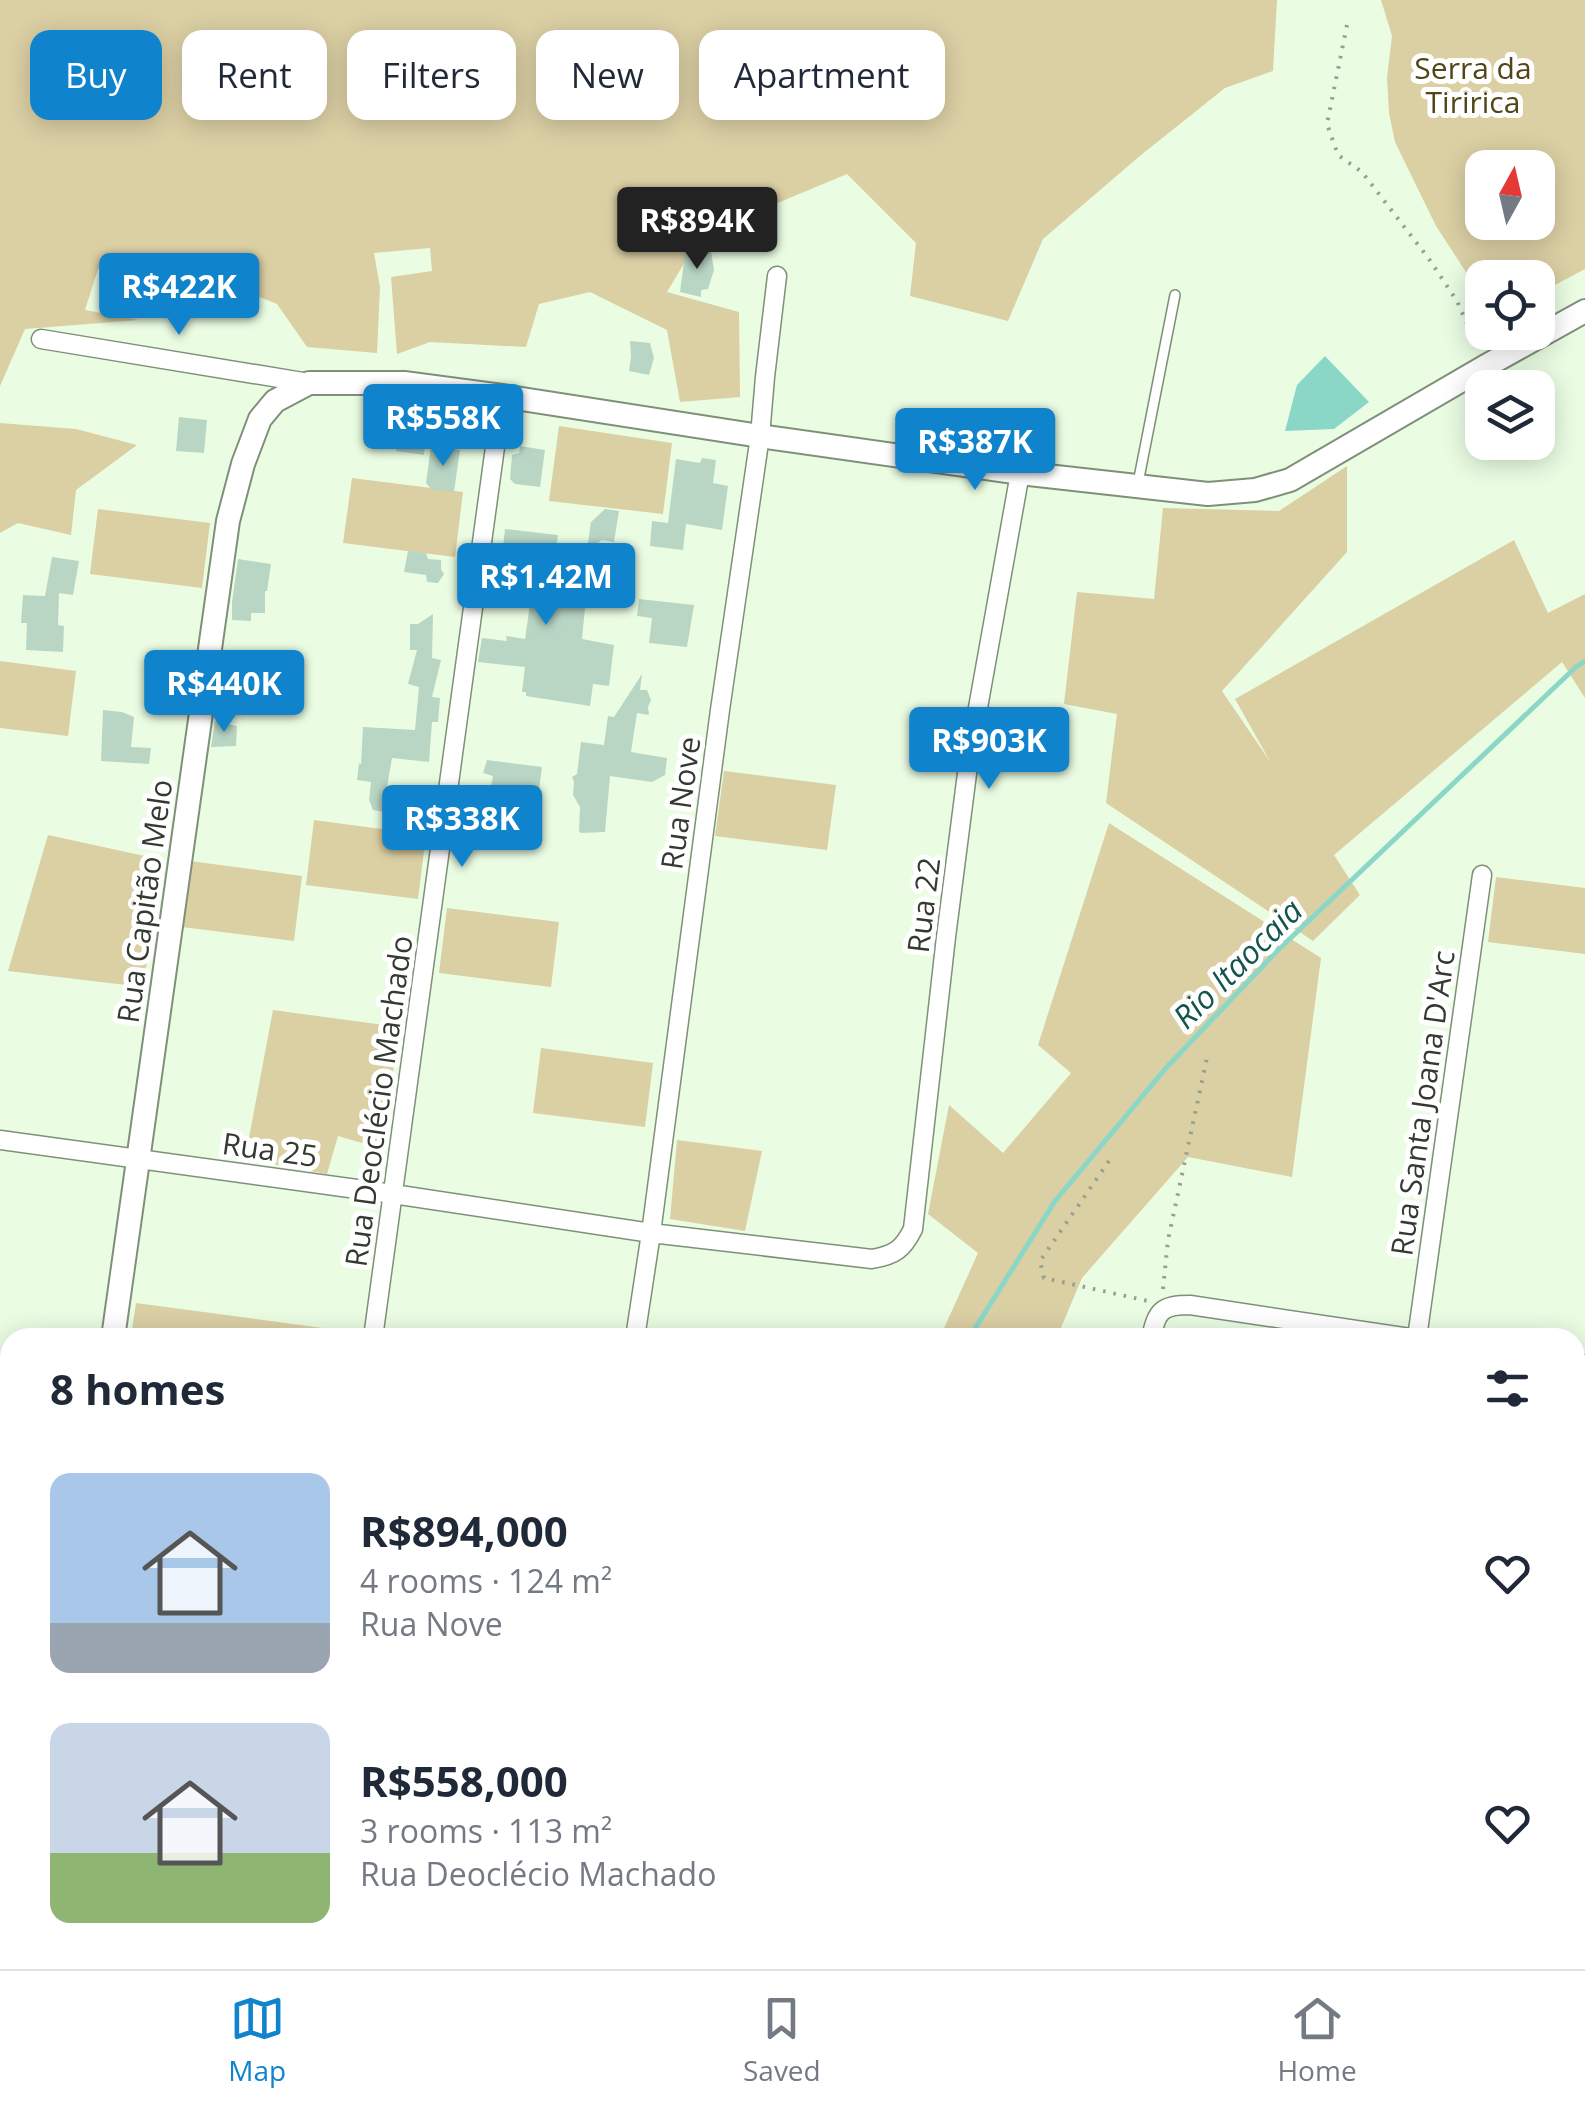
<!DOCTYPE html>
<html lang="en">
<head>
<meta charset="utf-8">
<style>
	:root { --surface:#fff; --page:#f6f6f7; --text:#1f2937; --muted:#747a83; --line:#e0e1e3; --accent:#0f83cc }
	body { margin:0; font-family:"Open Sans",sans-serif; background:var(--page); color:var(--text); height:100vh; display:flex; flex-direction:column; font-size:38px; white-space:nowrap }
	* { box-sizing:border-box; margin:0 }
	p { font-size:32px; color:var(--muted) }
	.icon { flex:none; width:55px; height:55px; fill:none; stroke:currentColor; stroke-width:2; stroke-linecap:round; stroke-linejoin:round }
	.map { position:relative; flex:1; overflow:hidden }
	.drawer { position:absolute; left:0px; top:1328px; width:1585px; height:642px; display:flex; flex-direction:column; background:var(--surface); border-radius:30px 30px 0 0; box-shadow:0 5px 25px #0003 }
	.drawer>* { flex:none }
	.hud { position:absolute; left:30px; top:30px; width:1000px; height:90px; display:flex; gap:20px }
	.needle { width:65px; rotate:8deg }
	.buttons { position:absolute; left:1465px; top:150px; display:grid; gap:20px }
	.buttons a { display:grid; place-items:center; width:90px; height:90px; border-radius:20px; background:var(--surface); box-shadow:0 5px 25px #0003; font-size:50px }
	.price { position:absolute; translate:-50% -85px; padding:0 22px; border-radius:10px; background:var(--accent); color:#fff; font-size:32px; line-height:65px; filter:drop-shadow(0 2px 5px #0008) }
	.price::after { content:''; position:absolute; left:50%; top:60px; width:30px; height:22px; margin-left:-15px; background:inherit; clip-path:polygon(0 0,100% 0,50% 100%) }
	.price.on { background:#222; color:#fff }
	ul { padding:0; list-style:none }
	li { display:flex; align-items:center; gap:30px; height:250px; padding:0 50px }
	li span { display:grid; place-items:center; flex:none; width:280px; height:200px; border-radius:20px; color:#555 }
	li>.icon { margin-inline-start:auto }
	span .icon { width:120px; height:120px; fill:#fffc; stroke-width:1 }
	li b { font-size:42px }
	h2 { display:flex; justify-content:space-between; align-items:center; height:120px; padding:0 50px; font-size:42px }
	.chip { padding:0 35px; border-radius:20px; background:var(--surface); box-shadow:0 5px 25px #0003; font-size:35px; line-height:90px }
	.chip.on { background:var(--accent); color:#fff }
	.tab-bar { display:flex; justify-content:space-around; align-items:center; height:140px; border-top:2px solid var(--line); background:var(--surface); font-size:28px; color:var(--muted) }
	.tab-bar a { display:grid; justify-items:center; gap:5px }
	.tab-bar .on { color:var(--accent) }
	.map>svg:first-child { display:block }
	.green { fill:#dbcfa4; fill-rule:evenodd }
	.water { fill:#8ad7c8 }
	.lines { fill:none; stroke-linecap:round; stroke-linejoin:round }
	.stream { stroke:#8ad7c8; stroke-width:5 }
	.building { fill:#b9d6c5 }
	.service-casing { stroke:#7f9079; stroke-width:12 }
	.minor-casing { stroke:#7f9079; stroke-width:21 }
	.secondary-casing { stroke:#7f9079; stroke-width:26 }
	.path { stroke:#94a18f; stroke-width:4; stroke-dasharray:2.5 8; stroke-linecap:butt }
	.service { stroke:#fff; stroke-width:9 }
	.minor { stroke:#fff; stroke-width:18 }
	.secondary { stroke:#fff; stroke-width:22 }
	.labels { text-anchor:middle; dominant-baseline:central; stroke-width:10; stroke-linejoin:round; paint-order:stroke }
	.park-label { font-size:30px; fill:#524517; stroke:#fff }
	.street-label { font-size:30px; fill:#333a30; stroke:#fff }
	.water-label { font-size:32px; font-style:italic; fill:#13554b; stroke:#fff }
</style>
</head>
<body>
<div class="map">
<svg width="1585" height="1969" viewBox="0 0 1585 1969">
	<rect width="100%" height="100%" fill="#eafde3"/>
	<!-- green -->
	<path class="green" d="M0,0H1277L1273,71L1225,88L1141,155L1043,239L1008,321L910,296L916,243L847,174L701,235L667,292L739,312L740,397L680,402L667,330L590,292L539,304L526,347L430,342L397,354L391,277L432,271L430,248L374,253L380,287L377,353L307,347L277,304L230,285L98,269L85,310L139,320L25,329L0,386Z
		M1381,0H1585V269L1538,294V278H1482V291L1475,286L1436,226L1395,142L1389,113L1387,78L1392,36ZM1482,168H1538V222H1482Z
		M0,423L76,429L137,445L76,490L71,535L18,523L0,533Z
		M559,426L672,443L663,514L549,501Z
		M1347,466V552L1222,691L1271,763L1235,699L1514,540L1548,613L1585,594V698L1562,662L1334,855L1360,895L1313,941L1106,803L1117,714L1064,704L1077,592L1154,599L1163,508L1279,511Z
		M352,478L463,492L455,557L343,543Z
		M98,509L210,523L202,588L90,574Z
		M0,661L76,671L68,736L0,728Z
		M724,771L836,785L827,850L715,836Z
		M314,820L426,835L418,899L306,885Z
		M1109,823L1321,958L1292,1177L1188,1157L1082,1278L1057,1337H940L978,1253L928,1214L949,1105L1003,1153L1071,1073L1038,1045Z
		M48,835L163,860L143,987L8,971Z
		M190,861L302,876L294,941L182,927Z
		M1496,877L1585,888V954L1488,942Z
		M447,908L559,922L551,987L439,973Z
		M273,1010L399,1027L383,1149L338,1136L327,1174L245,1159Z
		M541,1048L653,1063L645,1127L533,1113Z
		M677,1140L762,1151L745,1231L670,1219Z
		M136,1303L352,1332V1337H131Z"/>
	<!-- water -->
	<path class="water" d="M1325,356L1369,402L1334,429L1285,431L1297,385Z"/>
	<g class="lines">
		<!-- stream -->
		<path class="stream" d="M969,1338L1055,1201L1165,1069L1278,950L1577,666L1585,661
			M618,1969L621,1960"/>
	</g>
	<!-- building -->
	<path class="building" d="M686,247L711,252L714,270L708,289L701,290V297L680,292Z
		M186,294L187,316L151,318L150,296Z
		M630,341L650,343L654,358L649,375L629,371L631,356Z
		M402,402L430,405L424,455L396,451Z
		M179,417L207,420L204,453L176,451Z
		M431,446L460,450L454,492L431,489L426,483Z
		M520,446L545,450L540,487L515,484L510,479L512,455L519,453Z
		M702,458L716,460L713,483L728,486L722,530L686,524L683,550L650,546L652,521L668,523L676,459L700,463Z
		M605,509L619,511L614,542L602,540L587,550L591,522Z
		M505,529L558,535L547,605L585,608L582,639L614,645L609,686L593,684L590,706L526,696V692H522L525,667L478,662L482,638L507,641L506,636L525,639L531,597L498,595Z
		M408,551L426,553L428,559L441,560V569L444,574L438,583L427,582L426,575L404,572Z
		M52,557L79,561L73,595L59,593L58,625L64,626L63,652L26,650L27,623H21L23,595L45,596Z
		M238,559L271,564L267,591H265V613H251V621L232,620V602Z
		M639,599L694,605L687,647L649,643L652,618L637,616Z
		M433,614L432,658L441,660L432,697L440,698L438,722H432L429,762L392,758L387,787L417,790L414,811L407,816L373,810L369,800L371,782L357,780L359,763L361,764L363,727L415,730L419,687L408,684L417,650H410V624H418Z
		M642,674L640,690H647L651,700L648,707L649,715L637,713L631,752L667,758L665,775L652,782L610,776L605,832L581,833L579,831L580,807L573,795L574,782L572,777L577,774L581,742L604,745L608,716L614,717Z
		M103,710L122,712L134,717L131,747L151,748L149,764L101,761Z
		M215,721L227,722L226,724L237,726L236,746L211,747Z
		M487,760L542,767L538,798L531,796V805L521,803L519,826L516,829L514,841L469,835L472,800L488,801L493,776L483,773Z"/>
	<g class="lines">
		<defs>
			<path id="service" d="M1138,483L1175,295"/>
			<path id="minor" d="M41,339L309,383
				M0,1140L393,1194L651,1233L872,1259C895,1255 903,1249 913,1229L946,937L969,758L1020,473
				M373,1338L502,396
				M635,1338L651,1233L720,710L760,436L765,377L777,276
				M1151,1338C1157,1310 1162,1305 1190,1305L1410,1338
				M1417,1338L1482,875
				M1575,1362L1585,1364
				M0,1952L10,1953
				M64,1960L135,1969
				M283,1969L285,1960
				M546,1969V1960
				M806,1969L807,1960
				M1066,1969L1067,1960
				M1328,1969L1329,1960"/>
			<path id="secondary" d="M113,1338L228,521L243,464L260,419L275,401L309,383H404L502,396L760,436L1020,473L1208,494L1255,490L1290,480L1486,366L1585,311
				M27,1969L28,1960"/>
		</defs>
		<!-- service casing -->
		<use href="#service" class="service-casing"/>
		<!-- minor casing -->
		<use href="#minor" class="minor-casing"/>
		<!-- secondary casing -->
		<use href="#secondary" class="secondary-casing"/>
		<!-- path -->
		<path class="path" d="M1347,25L1327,124L1338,155L1362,172L1429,259L1457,301L1478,349
			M1109,1161L1040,1261L1044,1278L1148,1301
			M1163,1289L1168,1240L1208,1053"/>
		<!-- service -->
		<use href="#service" class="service"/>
		<!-- minor -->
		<use href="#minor" class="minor"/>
		<!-- secondary -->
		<use href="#secondary" class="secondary"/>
	</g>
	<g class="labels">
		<!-- park labels -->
		<g class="park-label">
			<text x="1473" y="67">Serra da<tspan x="1473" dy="34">Tiririca</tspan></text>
		</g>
		<!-- street labels -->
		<g class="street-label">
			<text transform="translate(680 803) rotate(-82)">Rua Nove</text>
			<text transform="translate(144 901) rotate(-82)">Rua Capitão Melo</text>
			<text transform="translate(923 905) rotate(-83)">Rua 22</text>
			<text transform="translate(378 1101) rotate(-82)">Rua Deoclécio Machado</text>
			<text transform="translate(1422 1103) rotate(-82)">Rua Santa Joana D'Arc</text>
			<text transform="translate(270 1149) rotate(8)">Rua 25</text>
		</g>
		<!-- water labels -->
		<g class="water-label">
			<text transform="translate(1237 963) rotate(-45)">Rio Itaocaia</text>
		</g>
	</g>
</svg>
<div class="buttons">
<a><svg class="needle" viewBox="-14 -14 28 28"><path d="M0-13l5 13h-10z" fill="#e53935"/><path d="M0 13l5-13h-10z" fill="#747a83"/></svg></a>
<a><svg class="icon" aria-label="locate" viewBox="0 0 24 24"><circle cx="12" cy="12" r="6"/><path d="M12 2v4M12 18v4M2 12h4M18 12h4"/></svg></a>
<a><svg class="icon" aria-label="layers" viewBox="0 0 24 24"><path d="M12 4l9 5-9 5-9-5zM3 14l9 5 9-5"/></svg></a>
</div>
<b class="price on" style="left:697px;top:272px">R$894K</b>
<b class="price" style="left:179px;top:338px">R$422K</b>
<b class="price" style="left:443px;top:469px">R$558K</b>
<b class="price" style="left:975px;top:493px">R$387K</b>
<b class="price" style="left:546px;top:628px">R$1.42M</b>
<b class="price" style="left:224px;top:735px">R$440K</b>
<b class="price" style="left:989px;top:792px">R$903K</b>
<b class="price" style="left:462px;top:870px">R$338K</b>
<div class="hud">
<a class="chip on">Buy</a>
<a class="chip">Rent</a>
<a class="chip">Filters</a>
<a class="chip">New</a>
<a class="chip">Apartment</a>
</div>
<section class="drawer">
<h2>8 homes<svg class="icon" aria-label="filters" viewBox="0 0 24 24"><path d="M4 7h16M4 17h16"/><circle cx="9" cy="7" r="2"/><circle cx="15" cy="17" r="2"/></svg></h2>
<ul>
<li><span style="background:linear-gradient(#a9c7e8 75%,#9aa5b1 0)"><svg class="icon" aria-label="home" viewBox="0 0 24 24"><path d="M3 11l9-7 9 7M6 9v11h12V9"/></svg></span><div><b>R$894,000</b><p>4 rooms · 124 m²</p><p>Rua Nove</p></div><svg class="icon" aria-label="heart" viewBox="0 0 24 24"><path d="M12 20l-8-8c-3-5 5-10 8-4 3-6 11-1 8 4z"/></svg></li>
<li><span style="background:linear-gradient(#c9d6e8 65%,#8fb573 0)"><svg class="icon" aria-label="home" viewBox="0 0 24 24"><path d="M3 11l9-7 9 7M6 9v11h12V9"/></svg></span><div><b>R$558,000</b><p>3 rooms · 113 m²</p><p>Rua Deoclécio Machado</p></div><svg class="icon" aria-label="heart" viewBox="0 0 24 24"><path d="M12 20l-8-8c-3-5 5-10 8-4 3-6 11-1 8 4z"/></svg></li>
</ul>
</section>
</div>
<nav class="tab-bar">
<a class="on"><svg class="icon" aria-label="map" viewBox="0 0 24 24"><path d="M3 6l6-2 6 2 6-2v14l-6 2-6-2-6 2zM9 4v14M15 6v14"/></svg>Map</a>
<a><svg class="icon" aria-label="saved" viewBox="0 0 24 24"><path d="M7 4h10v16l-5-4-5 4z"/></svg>Saved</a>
<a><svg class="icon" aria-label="home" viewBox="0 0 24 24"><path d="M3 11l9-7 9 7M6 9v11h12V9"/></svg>Home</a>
</nav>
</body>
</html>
